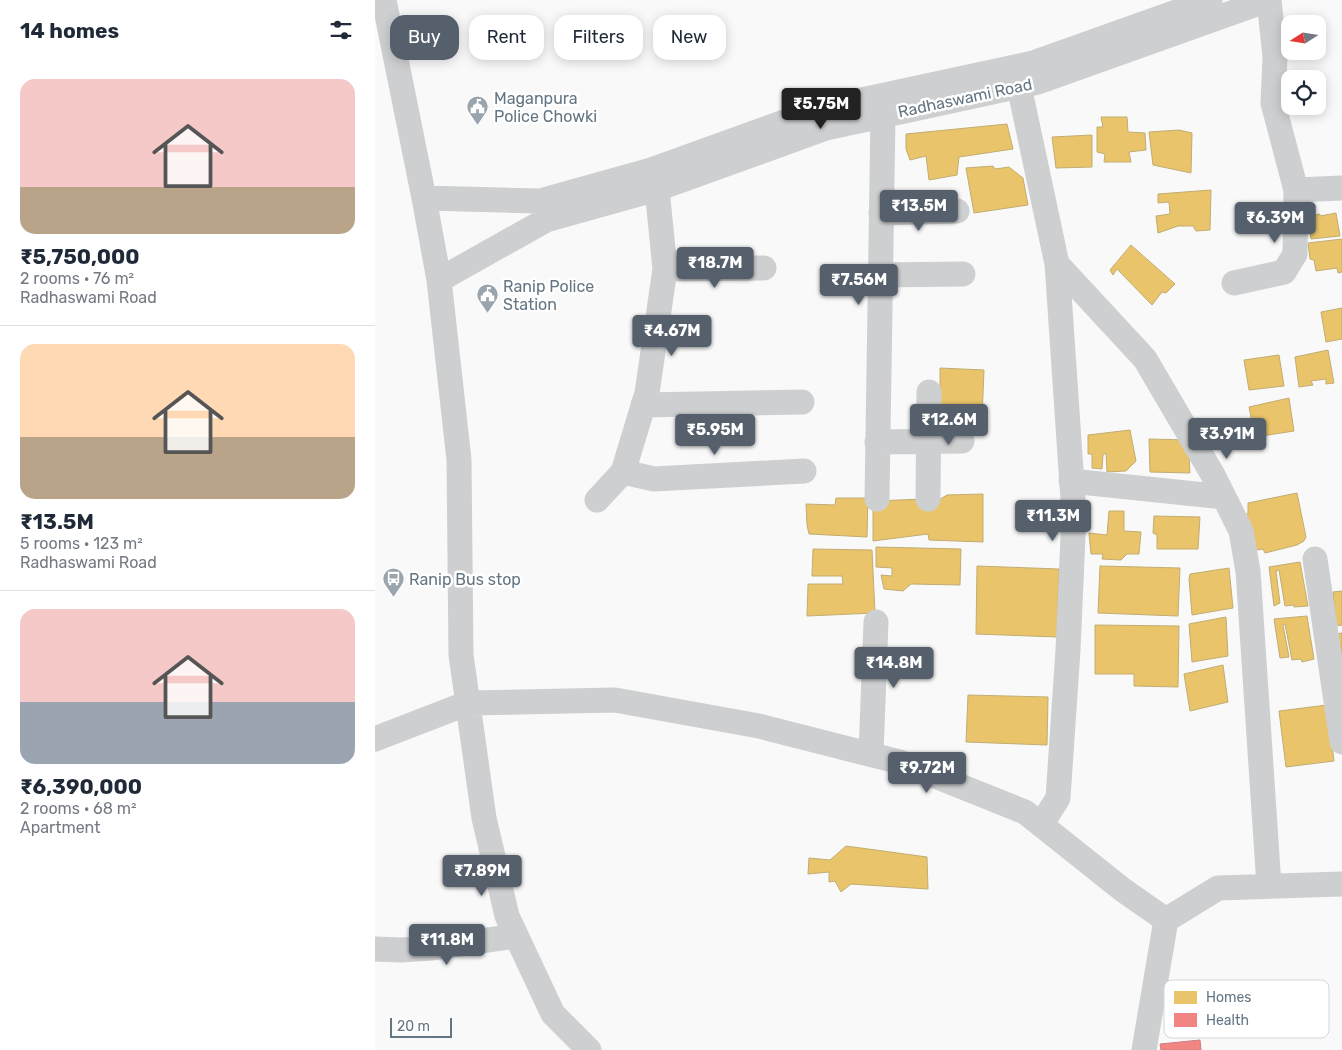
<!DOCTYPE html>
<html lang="en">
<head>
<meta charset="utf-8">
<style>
	:root { --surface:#fff; --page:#f6f6f7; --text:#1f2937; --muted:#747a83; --line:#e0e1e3; --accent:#56606c }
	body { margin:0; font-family:Rubik,sans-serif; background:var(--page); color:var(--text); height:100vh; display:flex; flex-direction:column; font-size:19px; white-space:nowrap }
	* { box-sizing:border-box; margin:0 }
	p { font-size:16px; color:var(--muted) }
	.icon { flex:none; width:28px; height:28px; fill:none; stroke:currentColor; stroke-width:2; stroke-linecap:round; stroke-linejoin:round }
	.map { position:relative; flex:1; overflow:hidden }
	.drawer { display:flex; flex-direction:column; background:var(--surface); width:375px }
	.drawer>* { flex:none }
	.banner { position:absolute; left:15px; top:15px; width:475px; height:45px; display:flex; gap:10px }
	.needle { width:32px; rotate:258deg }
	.fabs { position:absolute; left:906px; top:15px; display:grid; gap:10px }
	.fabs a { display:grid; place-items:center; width:45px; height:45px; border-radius:10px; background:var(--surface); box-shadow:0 2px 12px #0003; font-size:25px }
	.scale { position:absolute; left:15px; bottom:12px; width:62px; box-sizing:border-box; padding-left:5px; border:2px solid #657683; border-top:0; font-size:14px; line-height:18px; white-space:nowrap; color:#657683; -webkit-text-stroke:4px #fff; paint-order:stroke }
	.price { position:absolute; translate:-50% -42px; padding:0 11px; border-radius:5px; background:var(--accent); color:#fff; font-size:16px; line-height:32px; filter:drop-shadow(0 1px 2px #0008) }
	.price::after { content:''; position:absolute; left:50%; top:30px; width:15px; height:11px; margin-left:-8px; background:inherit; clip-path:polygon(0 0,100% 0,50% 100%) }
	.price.active { background:#222; color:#fff }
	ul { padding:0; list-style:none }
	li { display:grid; align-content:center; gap:10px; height:265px; padding:0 20px }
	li+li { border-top:1px solid var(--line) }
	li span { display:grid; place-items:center; height:155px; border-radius:15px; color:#555 }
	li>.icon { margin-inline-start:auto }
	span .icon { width:90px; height:90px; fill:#fffc; stroke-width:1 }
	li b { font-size:21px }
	h2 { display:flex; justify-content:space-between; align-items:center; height:60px; padding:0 20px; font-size:21px }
	.pill { padding:0 18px; border-radius:15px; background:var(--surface); box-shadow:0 2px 12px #0003; font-size:18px; line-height:45px }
	.pill.active { background:var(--accent); color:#fff }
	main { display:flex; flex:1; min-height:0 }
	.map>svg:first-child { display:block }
	.homes { fill:#e9c46a; stroke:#c1ad72 }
	.health { fill:#f28482; stroke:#c88082 }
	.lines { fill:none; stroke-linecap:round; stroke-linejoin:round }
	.minor { stroke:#cecfd0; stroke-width:25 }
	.labels { text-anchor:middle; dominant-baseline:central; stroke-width:5; stroke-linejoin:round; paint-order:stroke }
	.poi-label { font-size:16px; fill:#657683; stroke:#fff; text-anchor:start }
	.street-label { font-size:16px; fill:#657683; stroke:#fff }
	.key { fill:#fff; stroke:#d1d6da; stroke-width:1 }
	.key-label { font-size:14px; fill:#657683 }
</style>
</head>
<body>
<main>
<section class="drawer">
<h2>14 homes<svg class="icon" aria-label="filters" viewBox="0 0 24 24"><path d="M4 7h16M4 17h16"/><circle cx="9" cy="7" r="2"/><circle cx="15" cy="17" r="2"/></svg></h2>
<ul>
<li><span style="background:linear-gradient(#f6c9c9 70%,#b9a48a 0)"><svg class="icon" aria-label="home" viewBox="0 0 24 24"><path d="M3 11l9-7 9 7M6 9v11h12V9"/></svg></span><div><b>₹5,750,000</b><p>2 rooms · 76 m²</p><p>Radhaswami Road</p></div></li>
<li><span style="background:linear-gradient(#ffd9b3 60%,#b9a48a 0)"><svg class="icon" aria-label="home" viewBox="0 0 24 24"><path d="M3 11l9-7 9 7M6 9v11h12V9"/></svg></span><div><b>₹13.5M</b><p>5 rooms · 123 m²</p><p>Radhaswami Road</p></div></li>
<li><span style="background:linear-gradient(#f6c9c9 60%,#9aa5b1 0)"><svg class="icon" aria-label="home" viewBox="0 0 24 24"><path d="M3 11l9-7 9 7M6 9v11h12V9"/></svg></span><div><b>₹6,390,000</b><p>2 rooms · 68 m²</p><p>Apartment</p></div></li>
</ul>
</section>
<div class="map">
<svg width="967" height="1050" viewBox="0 0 967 1050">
	<rect width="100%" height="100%" fill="#f9f9f9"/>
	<!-- homes -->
	<path class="homes" d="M726,117H752L753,132L770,133L771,150L754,152L756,162H729L730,154L722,152V127H728Z
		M632,124L638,149L584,157L582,175L554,180L551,156L535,160L531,149V134Z
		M804,130L817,133L816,173L778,165L774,132Z
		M717,135V167L681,168L677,137Z
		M618,166L620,169L634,167L648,178L653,205L599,213L591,168Z
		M836,190L835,230L821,231L818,226H803L783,233L781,216L795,214L794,202L783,203V194Z
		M961,213L965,236L936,239L933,216L945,214V216Z
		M967,239V272L963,273L962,268L941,271L939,260L935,259L933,243Z
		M756,245L800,284L791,293L787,292L777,305L742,269L738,275L735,270Z
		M967,308V339L951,342L946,312Z
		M953,350L959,383L951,384V379L936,381L938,385L924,387L920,357Z
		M904,355L909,386L874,390L869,360Z
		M565,368L609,370L607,419L565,418Z
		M914,398L919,431L880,437L874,407Z
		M755,430L761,461L751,471L732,472L731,453L728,455L727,469L717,468V454H713V435Z
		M774,439L813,440L815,473L775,472Z
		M922,493L931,537L929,541L922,545L890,553L888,549L876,551L868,517L873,513V503Z
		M608,494V542L554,540L553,534L498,541V501L550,499L555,505L572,495Z
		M461,498H493L492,537L434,534L432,525L431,504L460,505Z
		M734,511H749V531L766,532L764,554H752L746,560L727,559L728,554H716L714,533L732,535Z
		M779,516L825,517L823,549H782V535L778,533Z
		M501,547L586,549L585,585L536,584L528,591L509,589L506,575L517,576V568L501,567Z
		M438,549L497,550L500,613L432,616L433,584H468L467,576H437Z
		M925,562L933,606L919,607V605L910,606L904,570L901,571L905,603L899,606L894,567Z
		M602,566L684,569L682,637L601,634Z
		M725,566L805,568L803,616L723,613Z
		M854,568L858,608L817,615L814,579L815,574Z
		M967,591V625L961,626L958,592Z
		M932,616L939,659L927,662L926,659L917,660L910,624L908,625L914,657L905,658L899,619Z
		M851,617L853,656L817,662L814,624Z
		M720,625L804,626L803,687L759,686V674H720Z
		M967,633V688L961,634Z
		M848,665L853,702L815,711L809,674Z
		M593,695L673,697L672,745L591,742Z
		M952,705L959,761L911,767L904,711Z
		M471,846L552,857L553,889L476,884L466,892L460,881L454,882V872L433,874L434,858L455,860Z"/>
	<!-- health -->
	<path class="health" d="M825,1040L826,1050H786L785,1044Z"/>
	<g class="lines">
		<!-- minor -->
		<path class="minor" d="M9,0L49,198L64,280L84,460L86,655L109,818L132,916L178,1014L214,1050
			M894,0L900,57L898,103L921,190L967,188
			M644,86L682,264L770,359L838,475L866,531L873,571L894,886
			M49,198L165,201L276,170L445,109L658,63L835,0
			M506,213L582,211
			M290,269L389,268
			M504,275L588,274
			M64,280L171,220L282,189L451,128L663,82L893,0
			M859,283L909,272L920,254L921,190
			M268,405L427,402
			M502,442L587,441
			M248,472L279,479L429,471
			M696,481L849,497
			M502,499L508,115
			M553,499L554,392
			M222,500L248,472L272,393L290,269L282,189
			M940,559L967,742
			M0,739L93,703L240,700L384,726L525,762L650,812L748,890L791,920L843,888L967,884
			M496,754L501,622
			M666,825L683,798L693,650L699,514L682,264
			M0,949L26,950L56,948L141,936
			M769,1050L791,920"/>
	</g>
	<!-- icons -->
	<defs>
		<symbol id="civic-pin" viewBox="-11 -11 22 30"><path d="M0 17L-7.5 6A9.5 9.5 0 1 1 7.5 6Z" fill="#99a4ac" stroke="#fff"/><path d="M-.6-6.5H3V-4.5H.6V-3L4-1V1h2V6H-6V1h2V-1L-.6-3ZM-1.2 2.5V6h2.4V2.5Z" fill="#fff"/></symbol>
		<symbol id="bus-pin" viewBox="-11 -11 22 30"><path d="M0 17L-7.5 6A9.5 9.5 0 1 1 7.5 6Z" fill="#99a4ac" stroke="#fff"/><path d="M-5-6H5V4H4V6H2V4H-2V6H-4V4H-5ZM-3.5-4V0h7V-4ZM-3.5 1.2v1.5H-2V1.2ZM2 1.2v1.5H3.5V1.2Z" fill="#fff"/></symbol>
	</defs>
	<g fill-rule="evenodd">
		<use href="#civic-pin" x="90" y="94" width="25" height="34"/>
		<use href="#civic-pin" x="100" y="282" width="25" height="34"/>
		<use href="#bus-pin" x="6" y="566" width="25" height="34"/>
	</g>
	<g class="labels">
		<!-- poi labels -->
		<g class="poi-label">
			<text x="119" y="98">Maganpura<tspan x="119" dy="18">Police Chowki</tspan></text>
			<text x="128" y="286">Ranip Police<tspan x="128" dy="18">Station</tspan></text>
			<text x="34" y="579">Ranip Bus stop</text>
		</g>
		<!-- street labels -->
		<g class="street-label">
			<text transform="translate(590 98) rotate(-12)">Radhaswami Road</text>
		</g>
	</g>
	<!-- legend -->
	<rect x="789" y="980" width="165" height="58" rx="8" class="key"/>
	<rect x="799" y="991" width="23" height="13" fill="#e9c46a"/>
	<rect x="799" y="1013" width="23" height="14" fill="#f28482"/>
	<g class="key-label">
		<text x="831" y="1002">Homes</text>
		<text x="831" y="1025">Health</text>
	</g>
</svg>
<div class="fabs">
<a><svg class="needle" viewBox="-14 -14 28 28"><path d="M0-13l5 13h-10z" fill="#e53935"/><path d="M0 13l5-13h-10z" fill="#747a83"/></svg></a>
<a><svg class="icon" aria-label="locate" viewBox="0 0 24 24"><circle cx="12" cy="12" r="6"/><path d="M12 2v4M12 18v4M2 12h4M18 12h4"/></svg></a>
</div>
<div class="scale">20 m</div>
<b class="price active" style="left:446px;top:130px">₹5.75M</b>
<b class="price" style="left:544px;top:232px">₹13.5M</b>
<b class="price" style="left:900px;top:244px">₹6.39M</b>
<b class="price" style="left:340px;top:289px">₹18.7M</b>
<b class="price" style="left:484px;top:306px">₹7.56M</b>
<b class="price" style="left:297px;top:357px">₹4.67M</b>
<b class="price" style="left:574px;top:446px">₹12.6M</b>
<b class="price" style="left:340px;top:456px">₹5.95M</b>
<b class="price" style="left:852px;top:460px">₹3.91M</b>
<b class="price" style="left:678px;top:542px">₹11.3M</b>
<b class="price" style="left:519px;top:689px">₹14.8M</b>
<b class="price" style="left:552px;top:794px">₹9.72M</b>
<b class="price" style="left:107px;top:897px">₹7.89M</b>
<b class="price" style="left:72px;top:966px">₹11.8M</b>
<div class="banner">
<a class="pill active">Buy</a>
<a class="pill">Rent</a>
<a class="pill">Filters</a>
<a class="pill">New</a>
</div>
</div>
</main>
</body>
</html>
